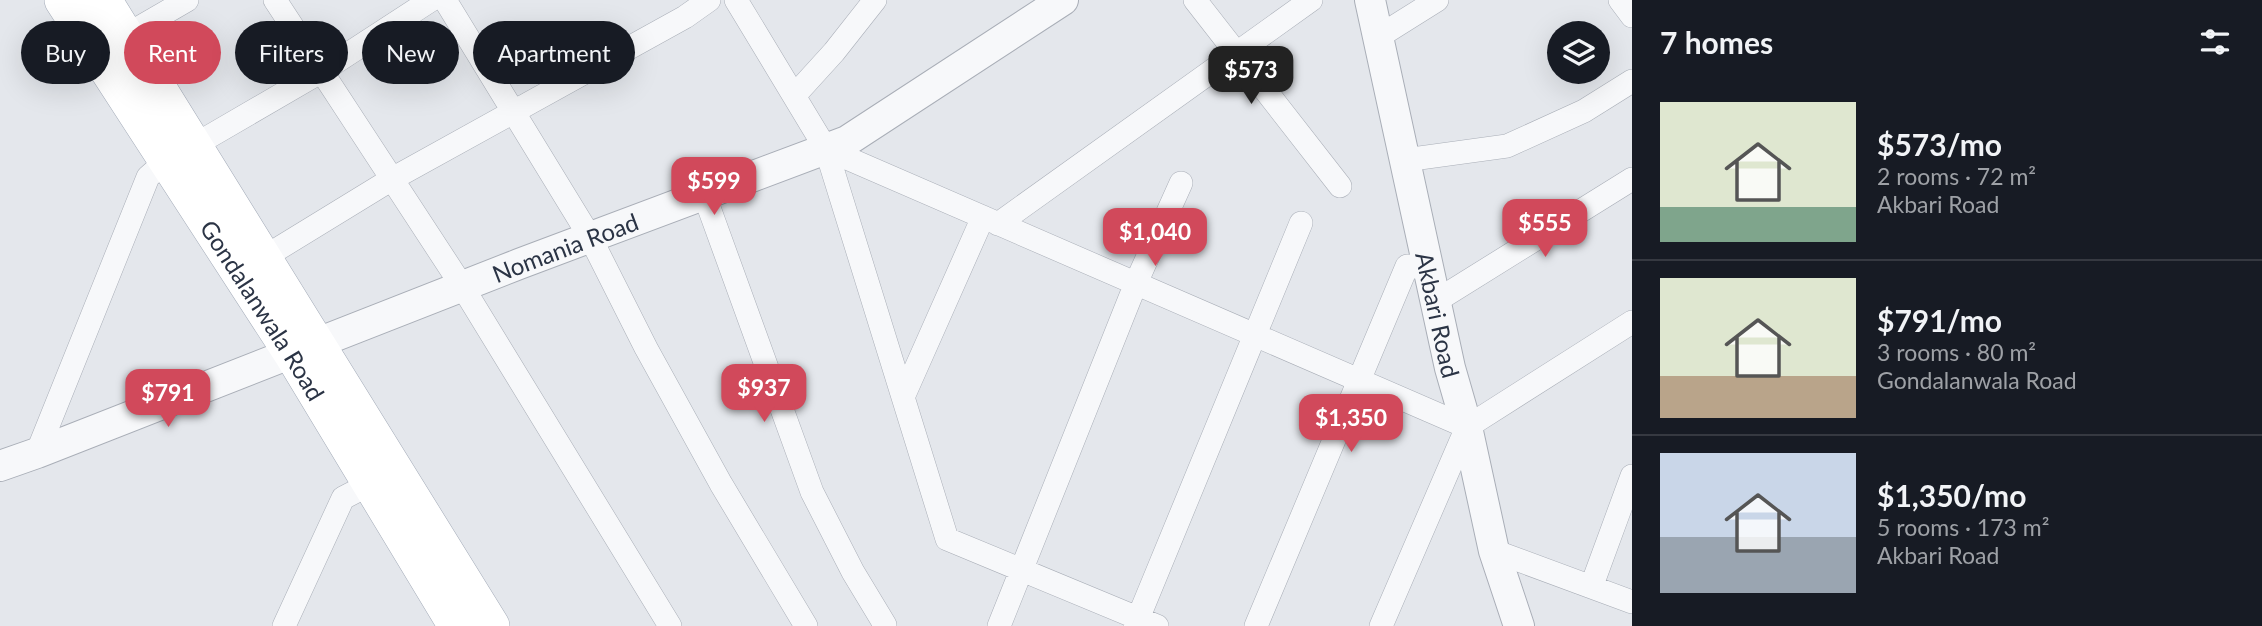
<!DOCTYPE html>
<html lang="en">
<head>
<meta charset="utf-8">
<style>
	:root { --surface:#171b24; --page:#242831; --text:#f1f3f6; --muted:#9ea1a6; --line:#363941; --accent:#d1495b }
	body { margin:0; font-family:Lato,sans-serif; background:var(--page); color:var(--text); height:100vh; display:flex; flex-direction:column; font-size:26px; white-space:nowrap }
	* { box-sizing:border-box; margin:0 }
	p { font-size:23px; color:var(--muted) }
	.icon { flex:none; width:38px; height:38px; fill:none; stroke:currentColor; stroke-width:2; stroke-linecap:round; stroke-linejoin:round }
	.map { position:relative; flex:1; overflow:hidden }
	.panel { display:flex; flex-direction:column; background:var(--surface); width:630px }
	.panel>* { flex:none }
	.top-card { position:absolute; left:21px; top:21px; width:665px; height:63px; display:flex; gap:14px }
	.buttons { position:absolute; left:1547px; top:21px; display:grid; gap:14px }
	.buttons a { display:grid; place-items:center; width:63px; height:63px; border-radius:50%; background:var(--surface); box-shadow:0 7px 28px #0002; font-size:35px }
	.price { position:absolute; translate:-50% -60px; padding:0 16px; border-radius:14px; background:var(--accent); color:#fff; font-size:23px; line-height:46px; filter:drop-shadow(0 2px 4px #0008) }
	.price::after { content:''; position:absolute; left:50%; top:42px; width:21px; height:16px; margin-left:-10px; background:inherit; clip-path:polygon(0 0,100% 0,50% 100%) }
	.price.active { background:#222; color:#fff }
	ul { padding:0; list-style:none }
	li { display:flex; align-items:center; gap:21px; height:175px; padding:0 28px }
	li+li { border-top:2px solid var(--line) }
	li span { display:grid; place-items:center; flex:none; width:196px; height:140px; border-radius:0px; color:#555 }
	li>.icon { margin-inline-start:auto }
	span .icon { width:84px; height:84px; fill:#fffc; stroke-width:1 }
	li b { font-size:30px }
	h2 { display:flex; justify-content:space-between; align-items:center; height:84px; padding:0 28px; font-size:30px }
	.tag { padding:0 24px; border-radius:32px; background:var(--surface); box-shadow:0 7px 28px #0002; font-size:24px; line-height:63px }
	.tag.active { background:var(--accent); color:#fff }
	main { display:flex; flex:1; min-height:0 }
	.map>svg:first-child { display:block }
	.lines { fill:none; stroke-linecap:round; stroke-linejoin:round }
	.minor-casing { stroke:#a9aeb7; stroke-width:24 }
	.tertiary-casing { stroke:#a9aeb7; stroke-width:32 }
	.primary-casing { stroke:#a3abb8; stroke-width:38 }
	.minor { stroke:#f7f8fa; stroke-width:23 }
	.tertiary { stroke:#f7f8fa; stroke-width:30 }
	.primary { stroke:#fff; stroke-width:37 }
	.labels { text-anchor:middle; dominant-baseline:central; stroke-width:7; stroke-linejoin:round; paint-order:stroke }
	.street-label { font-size:24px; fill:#2b3445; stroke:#f4f6f9 }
</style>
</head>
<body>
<main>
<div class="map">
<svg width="1632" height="626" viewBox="0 0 1632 626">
	<rect width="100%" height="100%" fill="#e4e7ec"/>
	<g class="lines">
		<defs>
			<path id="minor" d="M275,0L462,286L670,626
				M445,0L590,237L646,348L721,484L806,626
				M736,0L826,149L947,539L1157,626
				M1195,0L1340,186
				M1620,0L1632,16
				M125,36L187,0
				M1378,37L1437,0
				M794,96L834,52L875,0
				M193,146L322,71L431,0
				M826,149L1467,427
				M1405,160L1507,146L1584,111L1632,81
				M704,194L812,492L853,572L885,625
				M998,224L1311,0
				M263,258L392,179L685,17L709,0
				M1436,301L1632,179
				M904,395L983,217
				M37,453L148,177L166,161
				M1494,551L1632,602
				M1592,585L1632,476
				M284,626L343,498L370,484
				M999,626L1136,283L1181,183
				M1135,626L1301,223
				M1256,626L1407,266L1428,268
				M1381,626L1467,427L1632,322"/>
			<g id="tertiary">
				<path id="s1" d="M1370,0L1450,368L1467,427L1494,551L1519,626"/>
				<path id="s2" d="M0,466L37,453L519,264L847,141L1063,0"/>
			</g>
			<g id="primary">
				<path id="s3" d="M63,0L292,353L457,626"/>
				<path d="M103,0L491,626"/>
			</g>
		</defs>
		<!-- minor casing -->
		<use href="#minor" class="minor-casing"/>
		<!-- tertiary casing -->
		<use href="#tertiary" class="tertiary-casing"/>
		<!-- primary casing -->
		<use href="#primary" class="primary-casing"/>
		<!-- minor -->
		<use href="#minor" class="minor"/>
		<!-- tertiary -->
		<use href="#tertiary" class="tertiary"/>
		<!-- primary -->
		<use href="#primary" class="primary"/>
	</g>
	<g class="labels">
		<!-- street labels -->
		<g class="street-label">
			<text stroke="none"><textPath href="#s2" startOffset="606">Nomania Road</textPath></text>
			<text stroke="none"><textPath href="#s3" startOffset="369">Gondalanwala Road</textPath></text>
			<text stroke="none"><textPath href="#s1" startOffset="322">Akbari Road</textPath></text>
		</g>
	</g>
</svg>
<div class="buttons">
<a><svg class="icon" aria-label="layers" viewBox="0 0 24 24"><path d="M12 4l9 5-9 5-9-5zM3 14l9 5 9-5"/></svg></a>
</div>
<b class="price active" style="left:1251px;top:106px">$573</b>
<b class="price" style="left:714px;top:217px">$599</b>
<b class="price" style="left:1545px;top:259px">$555</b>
<b class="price" style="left:1155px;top:268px">$1,040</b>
<b class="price" style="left:764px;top:424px">$937</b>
<b class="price" style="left:168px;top:429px">$791</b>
<b class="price" style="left:1351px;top:454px">$1,350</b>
<div class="top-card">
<a class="tag">Buy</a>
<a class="tag active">Rent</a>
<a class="tag">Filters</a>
<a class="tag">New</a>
<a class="tag">Apartment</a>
</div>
</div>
<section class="panel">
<h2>7 homes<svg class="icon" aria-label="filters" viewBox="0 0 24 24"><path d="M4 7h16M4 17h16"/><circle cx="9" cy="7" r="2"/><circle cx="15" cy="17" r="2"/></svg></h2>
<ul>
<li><span style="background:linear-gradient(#dfe7d0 75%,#7fa58c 0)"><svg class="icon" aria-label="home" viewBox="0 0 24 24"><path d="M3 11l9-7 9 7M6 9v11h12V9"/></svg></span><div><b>$573/mo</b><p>2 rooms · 72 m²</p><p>Akbari Road</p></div></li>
<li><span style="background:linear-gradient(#dfe7d0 70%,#b9a48a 0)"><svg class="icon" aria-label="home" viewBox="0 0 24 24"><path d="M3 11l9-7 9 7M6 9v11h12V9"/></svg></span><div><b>$791/mo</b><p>3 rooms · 80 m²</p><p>Gondalanwala Road</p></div></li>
<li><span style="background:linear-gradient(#c9d6e8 60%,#9aa5b1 0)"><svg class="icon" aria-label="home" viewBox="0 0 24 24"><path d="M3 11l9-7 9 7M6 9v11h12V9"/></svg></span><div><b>$1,350/mo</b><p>5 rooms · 173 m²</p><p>Akbari Road</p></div></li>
</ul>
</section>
</main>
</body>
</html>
